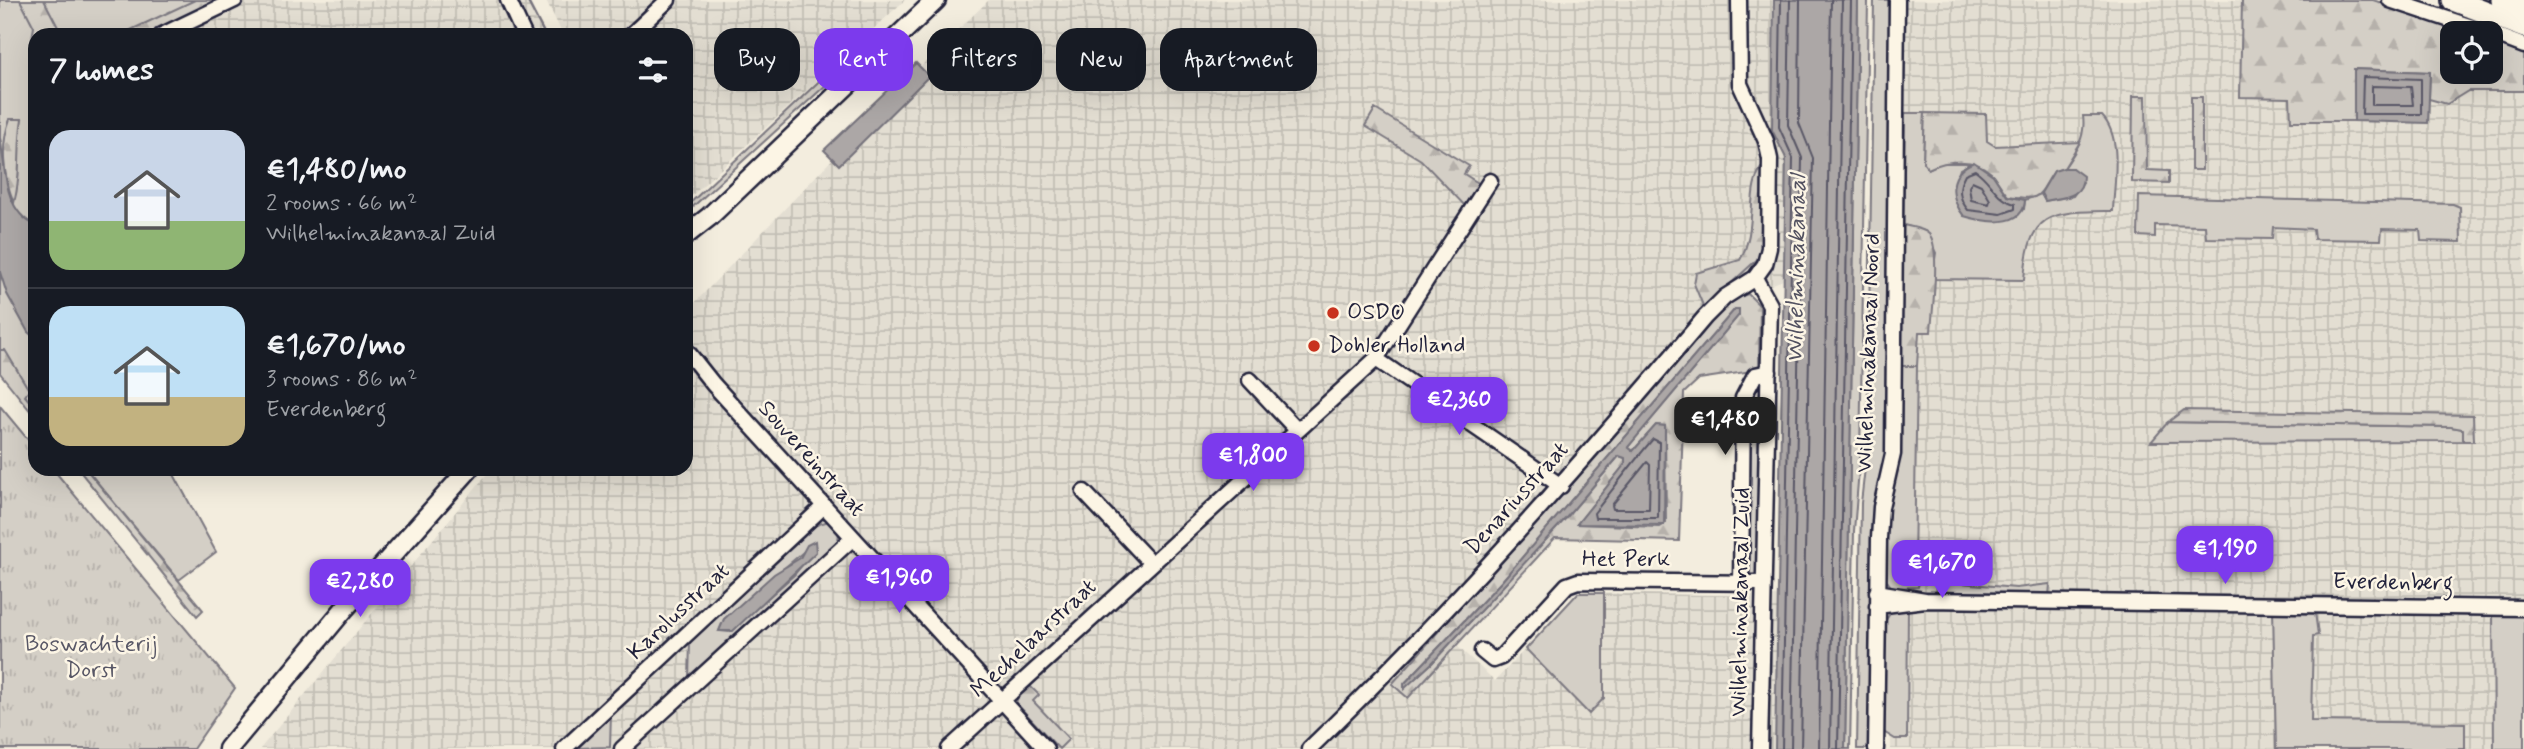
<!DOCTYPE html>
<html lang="en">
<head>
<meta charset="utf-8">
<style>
	:root { --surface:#171b24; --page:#242831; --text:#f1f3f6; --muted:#9ea1a6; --line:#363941; --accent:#7c3aed }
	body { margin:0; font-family:Mynerve,sans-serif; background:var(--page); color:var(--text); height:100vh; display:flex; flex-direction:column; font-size:26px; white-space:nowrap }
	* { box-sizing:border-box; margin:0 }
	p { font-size:23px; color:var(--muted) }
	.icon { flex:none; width:38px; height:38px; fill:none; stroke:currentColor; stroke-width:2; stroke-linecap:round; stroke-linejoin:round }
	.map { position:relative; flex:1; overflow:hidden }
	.sheet { position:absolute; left:28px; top:28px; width:665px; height:448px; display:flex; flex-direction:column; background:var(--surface); border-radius:21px; box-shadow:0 7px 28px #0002 }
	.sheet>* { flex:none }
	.guide { position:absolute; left:714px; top:28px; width:665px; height:63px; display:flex; gap:14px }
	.tools { position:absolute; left:2440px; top:21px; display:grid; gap:14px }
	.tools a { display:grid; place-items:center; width:63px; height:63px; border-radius:14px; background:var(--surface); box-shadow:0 7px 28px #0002; font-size:35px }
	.price { position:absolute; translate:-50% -60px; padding:0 16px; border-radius:14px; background:var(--accent); color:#fff; font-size:23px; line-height:46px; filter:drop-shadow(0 2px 4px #0008) }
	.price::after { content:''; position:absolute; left:50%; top:42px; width:21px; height:16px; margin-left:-10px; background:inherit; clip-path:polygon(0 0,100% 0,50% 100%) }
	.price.current { background:#222; color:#fff }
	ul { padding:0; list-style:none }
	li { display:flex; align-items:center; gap:21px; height:175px; padding:0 21px }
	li+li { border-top:2px solid var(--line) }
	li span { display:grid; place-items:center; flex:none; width:196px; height:140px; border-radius:21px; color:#555 }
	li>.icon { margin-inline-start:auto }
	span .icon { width:84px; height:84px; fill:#fffc; stroke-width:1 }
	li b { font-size:30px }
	h2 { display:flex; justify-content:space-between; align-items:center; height:84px; padding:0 21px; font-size:30px }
	.chip { padding:0 24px; border-radius:21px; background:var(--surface); box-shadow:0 7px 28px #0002; font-size:24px; line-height:63px }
	.chip.current { background:var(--accent); color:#fff }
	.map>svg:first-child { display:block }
	.industrial { fill:url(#industrial-grid) }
	.grass { fill:#d4cfc6; stroke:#7b7880; stroke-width:2; fill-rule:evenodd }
	.forest { fill:url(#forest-firs); stroke:#7b7880; stroke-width:2; fill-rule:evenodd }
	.park { fill:url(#park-tufts); stroke:#7b7880; stroke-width:2 }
	.water { fill:#aca7a6; stroke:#75727b; stroke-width:2 }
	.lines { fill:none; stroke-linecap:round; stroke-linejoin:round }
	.shore { stroke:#595766; stroke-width:2 }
	.stream { stroke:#75727b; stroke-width:2.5 }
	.minor-casing { stroke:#22223b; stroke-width:19 }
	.major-casing { stroke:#22223b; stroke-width:23 }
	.highway-casing { stroke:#22223b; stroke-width:26 }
	.minor { stroke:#fcf5e5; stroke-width:14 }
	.major { stroke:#fcf5e5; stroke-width:18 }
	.highway { stroke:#fcf5e5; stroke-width:21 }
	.poi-dot { fill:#c8321e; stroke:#fcf5e5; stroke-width:2.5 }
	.labels { text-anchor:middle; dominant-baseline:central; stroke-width:5; stroke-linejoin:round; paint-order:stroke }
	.poi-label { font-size:23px; fill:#22223b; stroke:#fcf5e5; text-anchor:start }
	.street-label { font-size:23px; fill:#22223b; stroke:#fcf5e5 }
	.park-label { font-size:23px; fill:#575665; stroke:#fcf5e5 }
	.water-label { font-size:24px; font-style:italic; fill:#525160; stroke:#fcf5e5 }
</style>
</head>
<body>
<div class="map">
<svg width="2524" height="749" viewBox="0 0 2524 749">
	<defs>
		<pattern id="industrial-grid" width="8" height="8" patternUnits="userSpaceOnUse" patternTransform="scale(1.75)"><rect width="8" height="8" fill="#e3ded2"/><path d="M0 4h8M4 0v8" fill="none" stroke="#c2beb5"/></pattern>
		<pattern id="forest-firs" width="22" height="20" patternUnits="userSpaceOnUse" patternTransform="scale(1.75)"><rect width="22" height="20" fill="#d4cfc6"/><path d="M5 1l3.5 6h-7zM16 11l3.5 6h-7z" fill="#b6b1ab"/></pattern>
		<pattern id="park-tufts" width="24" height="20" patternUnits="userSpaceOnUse" patternTransform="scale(1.75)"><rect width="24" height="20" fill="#d4cfc6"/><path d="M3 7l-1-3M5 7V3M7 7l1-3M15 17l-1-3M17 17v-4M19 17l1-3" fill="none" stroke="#b6b1ab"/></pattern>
	</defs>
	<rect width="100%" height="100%" fill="#f3edde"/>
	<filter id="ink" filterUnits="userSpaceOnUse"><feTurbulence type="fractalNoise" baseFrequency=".0143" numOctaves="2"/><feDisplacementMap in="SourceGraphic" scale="14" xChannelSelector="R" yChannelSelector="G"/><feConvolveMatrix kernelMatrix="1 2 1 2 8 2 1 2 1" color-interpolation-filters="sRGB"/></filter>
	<g filter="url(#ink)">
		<!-- industrial -->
		<path class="industrial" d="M233,0H527L543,35H158Z
			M546,0H905L686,201V35H563Z
			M989,0H1774L1772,129L1786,158L1783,280L1733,300L1441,631L1495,681L1578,593L1778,596L1775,749H260L491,469H686V312L931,56Z
			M1873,0H2348L2452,72H2490L2524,61V749H1891L1881,113Z"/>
		<!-- grass -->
		<path class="grass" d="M0,0H222L153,35H35V408L0,364Z
			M1858,0H1868L1860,457L1854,531L1850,749H1845Z
			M1874,0H1891L1887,450L1870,749H1857L1861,503L1867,450Z
			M1905,113H1925L1923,162L1928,169L1941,163H1972L1960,169C1954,188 1951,200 1964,216L2024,209L2025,200L2041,194L2045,201L2073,196L2083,182L2072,168H2064C2076,151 2086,137 2083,116H2102C2123,138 2114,182 2113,211C2052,212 2029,209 2024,280L1932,279L1936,253L1925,231L1903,225Z
			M2139,196L2453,204L2460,207L2461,242L2421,241L2420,230L2382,229L2381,240L2314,239L2313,229L2273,227L2272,239L2206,238L2205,226L2155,225V237L2138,236Z
			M1900,366H1917L1914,567H1922L1918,587L1892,588L1883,575Z
			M1761,377L1758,576L1745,575L1748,395Z
			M2168,422L2451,427L2463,429V441L2151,442Z
			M86,469H171L216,552L179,580Z
			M829,521L839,531L838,542L689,678L690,642L816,525ZM814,543L816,548L794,575L729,632L719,631L724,619Z
			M1937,581L2016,588L2050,584L2049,596L1935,593Z
			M1578,593H1604V698L1589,714L1526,649Z
			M1908,607L1907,739H1895L1882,731L1884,623L1891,612Z
			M2273,608L2315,612L2318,635L2313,636L2311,721L2465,723V749H2276Z
			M2493,614H2524V749H2494Z
			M611,713L610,747L574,748Z"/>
		<!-- forest -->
		<path class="forest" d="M20,0H44L62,35H35V42L32,38L34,27Z
			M195,0H223L148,35H120Z
			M2242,0H2373L2472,33H2452V72H2490V40L2524,53V91H2468L2447,104L2429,99L2430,72L2354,69V121H2291L2290,98L2240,97Z
			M868,35L874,41L686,213V207Z
			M2133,96H2146L2147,170L2169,171V183L2132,182Z
			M2191,97H2202V170H2191Z
			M1375,109L1469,166L1464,174L1483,186L1468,209L1421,160L1365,126Z
			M1925,113L1986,114L1987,141L1995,146L2080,142L2064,168L2054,171C2036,200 2041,200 2008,196C2001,189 1997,179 1991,173C1975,157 1947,160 1928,169L1923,162Z
			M10,119H22C17,147 22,175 14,203C3,176 0,145 10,119Z
			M1764,164L1762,255L1704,308L1694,284L1696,273L1740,260C1759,227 1744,188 1764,164Z
			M1903,225C1911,227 1923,228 1929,234C1941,247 1932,312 1931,332H1919L1917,366H1900Z
			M1748,294L1760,306L1759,370L1699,379L1684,393L1679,541L1555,538L1408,698L1392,684L1712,321L1733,299ZM1735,309H1739V315L1628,447L1633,451L1656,425L1665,426L1666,523L1659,527L1577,524L1625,464V458L1619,456L1566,518L1432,663L1404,688V684L1501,582Z
			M0,350H5L29,390L25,396L35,408V417L0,373Z
			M2184,410L2473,415L2474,441H2463V429L2451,427L2168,422Z
			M78,469H86L203,610L197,616Z
			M1028,684L1039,695L1033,701L1069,739L1059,749L1016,703L1019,693Z"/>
		<!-- park -->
		<path class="park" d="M0,406L35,448V469H53L235,688L193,749H0Z"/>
		<!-- water -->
		<path class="water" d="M1774,0H1858L1845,749H1775L1786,158L1772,130Z
			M916,63L929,76L839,165L824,150Z
			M2354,69L2430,72L2428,123L2354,121Z
			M0,138C6,166 2,210 35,225V338L28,332L7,294L0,272Z
			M1974,162L1993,175L2007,196L2025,200C2024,229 1983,222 1964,216C1948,196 1949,172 1974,162Z
			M2064,168H2072L2083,176C2083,198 2063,197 2045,201L2041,193L2054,171Z
			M1735,309H1739V315L1628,447L1633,451L1656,425L1665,426L1664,525L1577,524L1625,464V458L1619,456L1566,518L1432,663L1404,689V684L1501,582Z
			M815,541L816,552L733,631H719L724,619L774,574L800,558L807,545Z"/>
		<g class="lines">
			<!-- shore -->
			<path class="shore" d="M1781,0L1779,127L1793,158L1782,749
				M1790,0L1788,125L1802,158L1791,749
				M1800,0L1799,123L1813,158L1801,749
				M2363,77L2421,79V114H2362Z
				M2372,86L2411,87L2413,105H2372Z
				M1975,170C1992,181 1995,199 2015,204V209L2001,214L1968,210C1958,198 1958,187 1965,174Z
				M1972,181L1981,185L1990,200L1989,204L1971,200L1969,187Z
				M1653,439L1659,442L1658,518H1595L1594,513C1614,488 1632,463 1653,439Z
				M1647,462L1650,465L1649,509H1613L1612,505Z
				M1819,749L1831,0
				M1830,749L1842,0
				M1838,749L1851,0"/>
			<!-- stream -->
			<path class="stream" d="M527,0L545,35"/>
			<defs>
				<path id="minor" d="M508,0L524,35
					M2390,0L2490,33
					M2490,33L2524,46
					M162,35L235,0
					M631,35L668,0
					M1755,278L1770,305L1760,749
					M686,350L713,384L1046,749
					M1376,359L1561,486
					M1250,380L1296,429
					M1084,492L1150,562
					M1741,584L1743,398L1755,375L1769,372
					M1925,600L2524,608
					M1877,606L1925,600L1877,592
					M1482,651L1493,660L1501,657L1567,585L1578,581L1764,583
					M564,749L824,506
					M622,749L853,538
					M949,749L1376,359L1490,181
					M1309,749C1450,613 1579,466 1705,317L1725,297L1755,278L1765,264L1769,248L1770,159L1766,141L1740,84L1739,0
					M1876,749L1879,538L1881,507L1893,454L1897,0"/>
				<path id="major" d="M686,235L709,217L936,0
					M228,749L345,608L469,469"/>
				<path id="highway" d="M2453,0L2524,27
					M2502,0L2524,8"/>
			</defs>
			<!-- minor casing -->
			<use href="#minor" class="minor-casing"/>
			<!-- major casing -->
			<use href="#major" class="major-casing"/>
			<!-- highway casing -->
			<use href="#highway" class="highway-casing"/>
			<!-- minor -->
			<use href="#minor" class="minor"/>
			<!-- major -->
			<use href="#major" class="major"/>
			<!-- highway -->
			<use href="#highway" class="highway"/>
		</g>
	</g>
	<!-- markers -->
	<g class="poi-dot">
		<circle cx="1333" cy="313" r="7"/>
		<circle cx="1314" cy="346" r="7"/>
	</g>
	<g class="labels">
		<!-- poi labels -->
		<g class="poi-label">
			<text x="1347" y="313">OSDO</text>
			<text x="1328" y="346">Dohler Holland</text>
		</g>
		<!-- street labels -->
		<g class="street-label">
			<text transform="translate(1869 353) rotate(-88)">Wilhelminakanaal Noord</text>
			<text transform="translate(811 459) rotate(48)">Souvereinstraat</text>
			<text transform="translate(1517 499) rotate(-48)">Denariusstraat</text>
			<text x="1626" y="560">Het Perk</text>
			<text transform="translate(2393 583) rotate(1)">Everdenberg</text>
			<text transform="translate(1741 602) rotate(-89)">Wilhelminakanaal Zuid</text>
			<text transform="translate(679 612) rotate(-43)">Karolusstraat</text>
			<text transform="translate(1034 639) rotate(-43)">Mechelaarstraat</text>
		</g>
		<!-- park labels -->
		<g class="park-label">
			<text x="91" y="645">Boswachterij<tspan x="91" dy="26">Dorst</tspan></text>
		</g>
		<!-- water labels -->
		<g class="water-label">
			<text transform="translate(1797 269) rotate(-89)">Wilhelminakanaal</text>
		</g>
	</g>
</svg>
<div class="tools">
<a><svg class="icon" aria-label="locate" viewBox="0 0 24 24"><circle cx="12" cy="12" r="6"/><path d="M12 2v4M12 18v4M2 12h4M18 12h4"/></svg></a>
</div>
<b class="price" style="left:1459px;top:437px">€2,360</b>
<b class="price current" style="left:1725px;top:457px">€1,480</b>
<b class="price" style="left:1253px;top:493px">€1,800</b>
<b class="price" style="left:2225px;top:586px">€1,190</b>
<b class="price" style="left:1942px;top:600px">€1,670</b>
<b class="price" style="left:899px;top:615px">€1,960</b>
<b class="price" style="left:360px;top:619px">€2,280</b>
<div class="guide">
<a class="chip">Buy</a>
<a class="chip current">Rent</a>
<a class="chip">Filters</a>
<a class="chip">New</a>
<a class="chip">Apartment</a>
</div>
<section class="sheet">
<h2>7 homes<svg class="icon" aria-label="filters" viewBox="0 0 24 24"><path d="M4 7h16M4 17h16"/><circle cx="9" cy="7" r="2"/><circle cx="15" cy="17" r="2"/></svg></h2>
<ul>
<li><span style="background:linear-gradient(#c9d6e8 65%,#8fb573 0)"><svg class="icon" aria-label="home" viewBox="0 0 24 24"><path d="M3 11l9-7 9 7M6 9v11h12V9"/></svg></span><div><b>€1,480/mo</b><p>2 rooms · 66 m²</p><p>Wilhelminakanaal Zuid</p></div></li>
<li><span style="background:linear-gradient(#bfe0f5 65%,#c2b280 0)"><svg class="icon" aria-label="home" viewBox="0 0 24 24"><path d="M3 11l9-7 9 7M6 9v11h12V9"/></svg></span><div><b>€1,670/mo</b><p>3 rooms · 86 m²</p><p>Everdenberg</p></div></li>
</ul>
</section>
</div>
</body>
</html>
